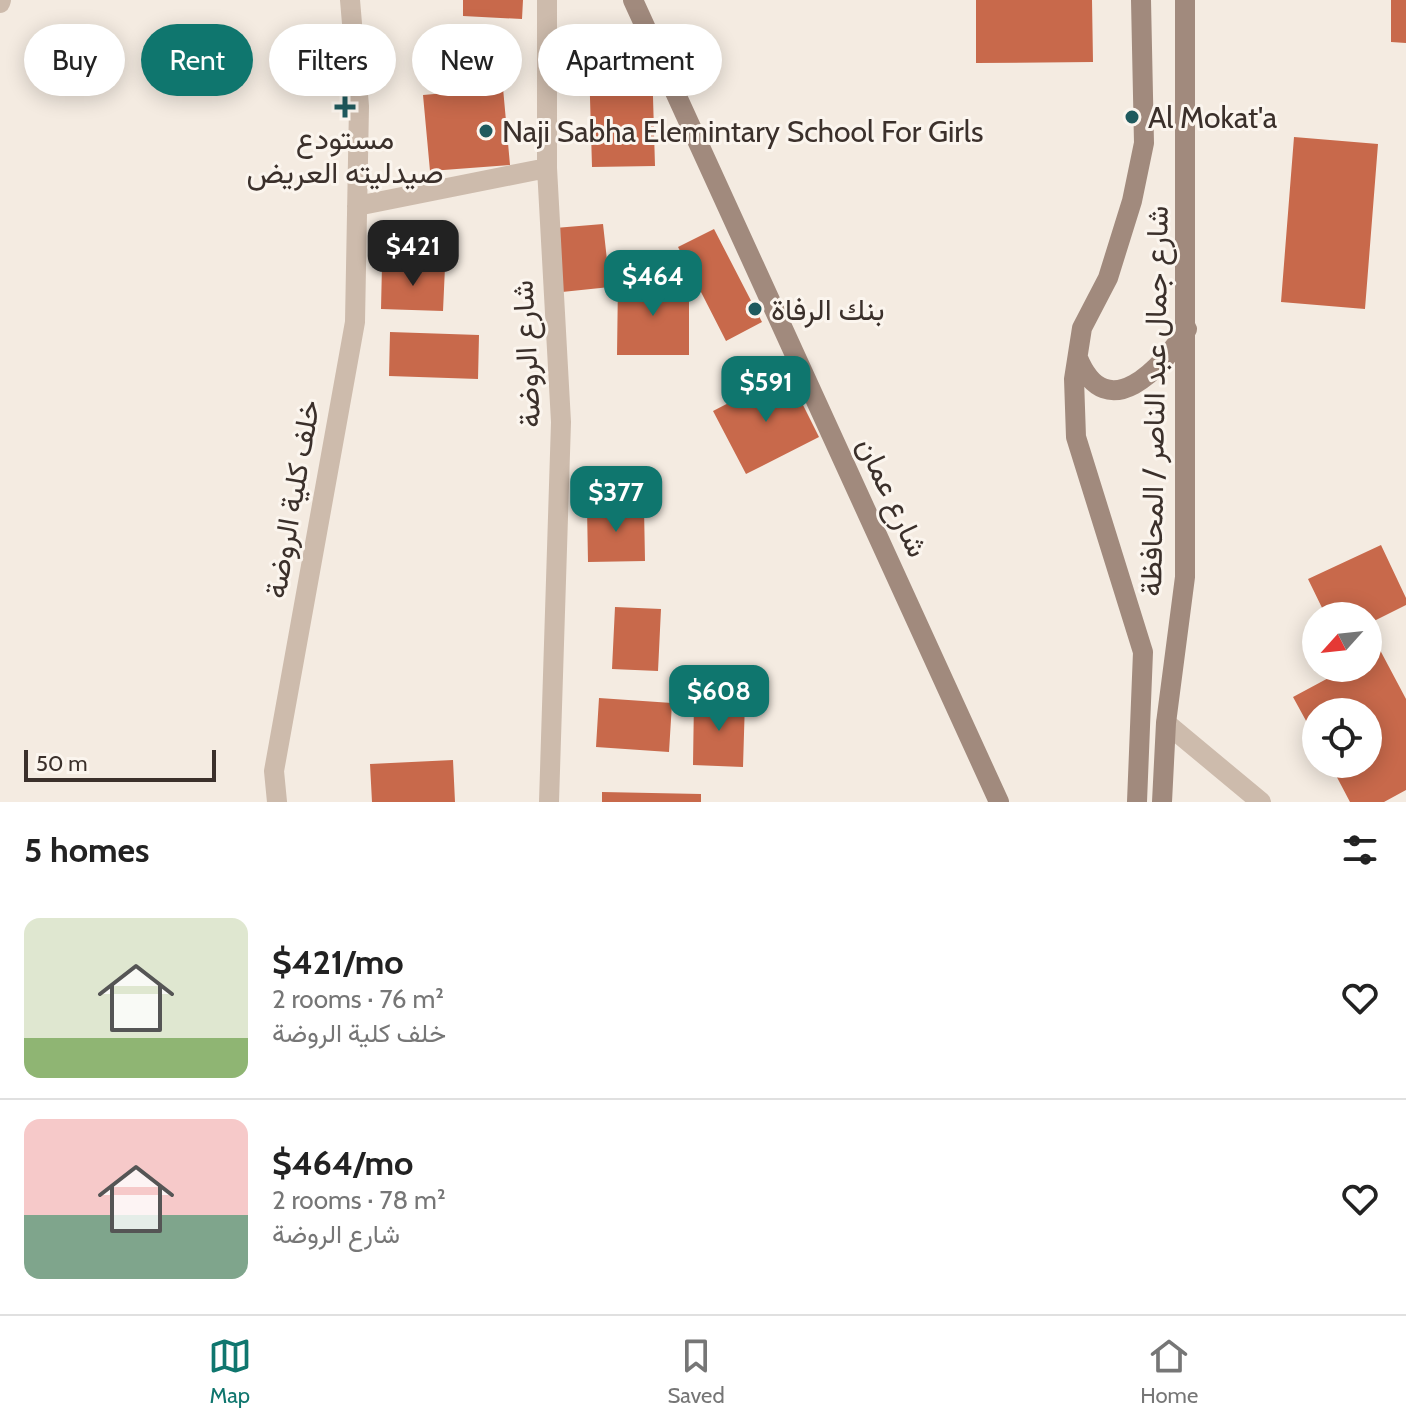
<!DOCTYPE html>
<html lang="en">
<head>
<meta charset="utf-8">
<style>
	:root { --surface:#fff; --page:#f6f6f6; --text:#222; --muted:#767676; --line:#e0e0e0; --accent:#0f766e }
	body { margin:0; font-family:Cabin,Vazirmatn,sans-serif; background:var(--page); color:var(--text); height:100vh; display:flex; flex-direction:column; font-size:30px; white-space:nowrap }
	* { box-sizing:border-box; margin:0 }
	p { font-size:26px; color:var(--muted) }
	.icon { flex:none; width:44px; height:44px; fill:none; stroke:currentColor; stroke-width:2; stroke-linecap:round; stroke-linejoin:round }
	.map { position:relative; height:802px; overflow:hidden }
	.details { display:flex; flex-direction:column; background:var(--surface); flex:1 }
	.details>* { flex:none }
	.guide { position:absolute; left:24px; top:24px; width:800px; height:72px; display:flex; gap:16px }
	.needle { width:52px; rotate:243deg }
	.tools { position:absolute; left:1302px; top:602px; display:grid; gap:16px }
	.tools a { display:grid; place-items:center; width:80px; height:80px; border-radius:50%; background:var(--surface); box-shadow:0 4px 20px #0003; font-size:40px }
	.scale { position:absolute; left:24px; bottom:20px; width:192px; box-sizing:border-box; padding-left:8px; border:4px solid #3b302b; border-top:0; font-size:22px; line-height:28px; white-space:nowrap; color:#3b302b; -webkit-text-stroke:6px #fbf5ee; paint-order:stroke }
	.price { position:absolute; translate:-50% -68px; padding:0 18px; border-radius:16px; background:var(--accent); color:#fff; font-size:26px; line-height:52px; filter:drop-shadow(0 2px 4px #0008) }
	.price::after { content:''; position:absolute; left:50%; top:48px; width:24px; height:18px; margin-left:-12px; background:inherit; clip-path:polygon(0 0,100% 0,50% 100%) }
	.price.selected { background:#222; color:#fff }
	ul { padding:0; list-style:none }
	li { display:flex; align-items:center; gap:24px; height:200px; padding:0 24px }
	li+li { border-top:2px solid var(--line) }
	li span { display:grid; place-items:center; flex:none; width:224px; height:160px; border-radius:16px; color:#555 }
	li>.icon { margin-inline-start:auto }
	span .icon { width:96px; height:96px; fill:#fffc; stroke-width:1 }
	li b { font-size:34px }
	h2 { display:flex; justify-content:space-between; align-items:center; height:96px; padding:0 24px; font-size:34px }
	.tag { padding:0 28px; border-radius:36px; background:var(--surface); box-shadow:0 4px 20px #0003; font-size:28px; line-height:72px }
	.tag.selected { background:var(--accent); color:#fff }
	.dock { display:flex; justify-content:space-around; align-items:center; height:112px; border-top:2px solid var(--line); background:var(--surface); font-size:22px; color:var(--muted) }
	.dock a { display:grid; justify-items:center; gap:4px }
	.dock .selected { color:var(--accent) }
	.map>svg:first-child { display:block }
	.building { fill:#c8694b }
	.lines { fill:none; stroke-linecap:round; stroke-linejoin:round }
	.street { stroke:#cdbbac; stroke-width:20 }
	.secondary { stroke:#a18a7d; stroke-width:20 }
	.poi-dot { fill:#1f5a5e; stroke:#fbf5ee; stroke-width:3 }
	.labels { text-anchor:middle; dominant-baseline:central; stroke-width:6; stroke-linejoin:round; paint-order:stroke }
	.poi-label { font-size:30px; fill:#3b302b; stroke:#fbf5ee; text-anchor:start }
	.street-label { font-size:30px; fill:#3b302b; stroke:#fbf5ee }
</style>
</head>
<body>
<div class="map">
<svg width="1406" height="802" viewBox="0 0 1406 802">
	<rect width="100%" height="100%" fill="#f4ebe1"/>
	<!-- building -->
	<path class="building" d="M463,0H523L522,19L463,16Z
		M976,0H1092L1093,62L976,63Z
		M1391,0H1406V43L1391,42Z
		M652,63L655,166L592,167L589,64Z
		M503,88L510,165L430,171L423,95Z
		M1294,137L1378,144L1365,309L1281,302Z
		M603,224L610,287L562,292L555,228Z
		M714,229L762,322L726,341L678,247Z
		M382,265L445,267L443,311L381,309Z
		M618,281L689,282V355H617Z
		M390,332L479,335L478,379L389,376Z
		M787,373L819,437L746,474L713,411Z
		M644,507L645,561L588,562L587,508Z
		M1381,545L1406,598V605L1368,624V616H1326L1308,579Z
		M615,607L661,609L658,671L612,669Z
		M1380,650L1406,699V790L1384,802H1350L1330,764H1368V712H1316V739L1293,697L1347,668H1368V657Z
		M599,698L672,703L669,752L596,747Z
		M694,700L745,701L743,767L693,765Z
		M453,760L455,802H372L370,764Z
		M602,792L701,794V802H602Z"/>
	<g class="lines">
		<!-- street -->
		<path class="street" d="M547,0V168L561,422L549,802
			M0,3L1,0
			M357,206L547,168
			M1166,723L1261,802
			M277,802L274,771L355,322L359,106L350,0"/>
		<!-- secondary -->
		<path class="secondary" d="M633,0L999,802
			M1078,358C1107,428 1162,368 1187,329
			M1137,802L1143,652L1076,437L1074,379L1082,328L1108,278L1132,201L1144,143L1141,0
			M1162,802L1166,723L1185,577V0"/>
	</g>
	<!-- markers -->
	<g class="poi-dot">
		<path d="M341 95h8v8h8v8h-8v8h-8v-8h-8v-8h8z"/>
		<circle cx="1132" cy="117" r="8"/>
		<circle cx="486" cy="131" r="8"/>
		<circle cx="755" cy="309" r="8"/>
	</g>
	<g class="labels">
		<!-- poi labels -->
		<g class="poi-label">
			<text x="1148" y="117">Al Mokat'a</text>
			<text x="502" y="131">Naji Sabha Elemintary School For Girls</text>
			<text x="345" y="138" text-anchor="middle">مستودع<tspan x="345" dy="34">صيدليته العريض</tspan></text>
			<text x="771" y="309">بنك الرفاة</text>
		</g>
		<!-- street labels -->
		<g class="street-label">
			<text transform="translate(526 354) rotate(-93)">شارع الروضة</text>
			<text transform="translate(1154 401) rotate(-89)">شارع جمال عبد الناصر / المحافظة</text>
			<text transform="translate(893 497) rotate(65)">شارع عمان</text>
			<text transform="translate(292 499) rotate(-80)">خلف كلية الروضة</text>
		</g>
	</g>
</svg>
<div class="tools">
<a><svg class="needle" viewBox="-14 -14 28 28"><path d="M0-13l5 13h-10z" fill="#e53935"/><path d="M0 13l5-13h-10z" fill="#767676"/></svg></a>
<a><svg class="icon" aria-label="locate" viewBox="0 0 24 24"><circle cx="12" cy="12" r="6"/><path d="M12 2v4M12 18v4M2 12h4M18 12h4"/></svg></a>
</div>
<div class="scale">50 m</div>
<b class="price selected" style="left:413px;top:288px">$421</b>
<b class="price" style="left:653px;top:318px">$464</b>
<b class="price" style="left:766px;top:424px">$591</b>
<b class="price" style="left:616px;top:534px">$377</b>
<b class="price" style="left:719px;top:733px">$608</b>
<div class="guide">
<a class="tag">Buy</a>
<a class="tag selected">Rent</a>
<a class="tag">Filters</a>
<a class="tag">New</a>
<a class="tag">Apartment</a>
</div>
</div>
<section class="details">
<h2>5 homes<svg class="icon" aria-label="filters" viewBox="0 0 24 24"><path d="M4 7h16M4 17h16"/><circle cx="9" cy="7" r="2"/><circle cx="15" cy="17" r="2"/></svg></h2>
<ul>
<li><span style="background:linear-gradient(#dfe7d0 75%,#8fb573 0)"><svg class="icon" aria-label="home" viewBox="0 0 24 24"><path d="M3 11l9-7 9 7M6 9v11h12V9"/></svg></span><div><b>$421/mo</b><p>2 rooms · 76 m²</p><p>خلف كلية الروضة</p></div><svg class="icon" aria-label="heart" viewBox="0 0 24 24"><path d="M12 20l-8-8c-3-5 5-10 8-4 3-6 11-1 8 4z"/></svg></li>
<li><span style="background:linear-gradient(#f6c9c9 60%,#7fa58c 0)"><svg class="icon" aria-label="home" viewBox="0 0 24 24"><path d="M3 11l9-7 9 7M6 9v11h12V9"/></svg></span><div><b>$464/mo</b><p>2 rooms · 78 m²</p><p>شارع الروضة</p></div><svg class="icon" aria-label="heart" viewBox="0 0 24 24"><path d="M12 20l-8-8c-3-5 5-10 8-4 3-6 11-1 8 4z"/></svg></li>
</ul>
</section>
<nav class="dock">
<a class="selected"><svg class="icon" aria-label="map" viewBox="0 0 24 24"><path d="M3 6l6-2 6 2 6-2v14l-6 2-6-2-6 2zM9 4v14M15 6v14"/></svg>Map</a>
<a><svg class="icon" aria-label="saved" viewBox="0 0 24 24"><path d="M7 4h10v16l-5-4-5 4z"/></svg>Saved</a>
<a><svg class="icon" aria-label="home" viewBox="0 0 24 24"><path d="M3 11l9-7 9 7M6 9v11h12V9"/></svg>Home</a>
</nav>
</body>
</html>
